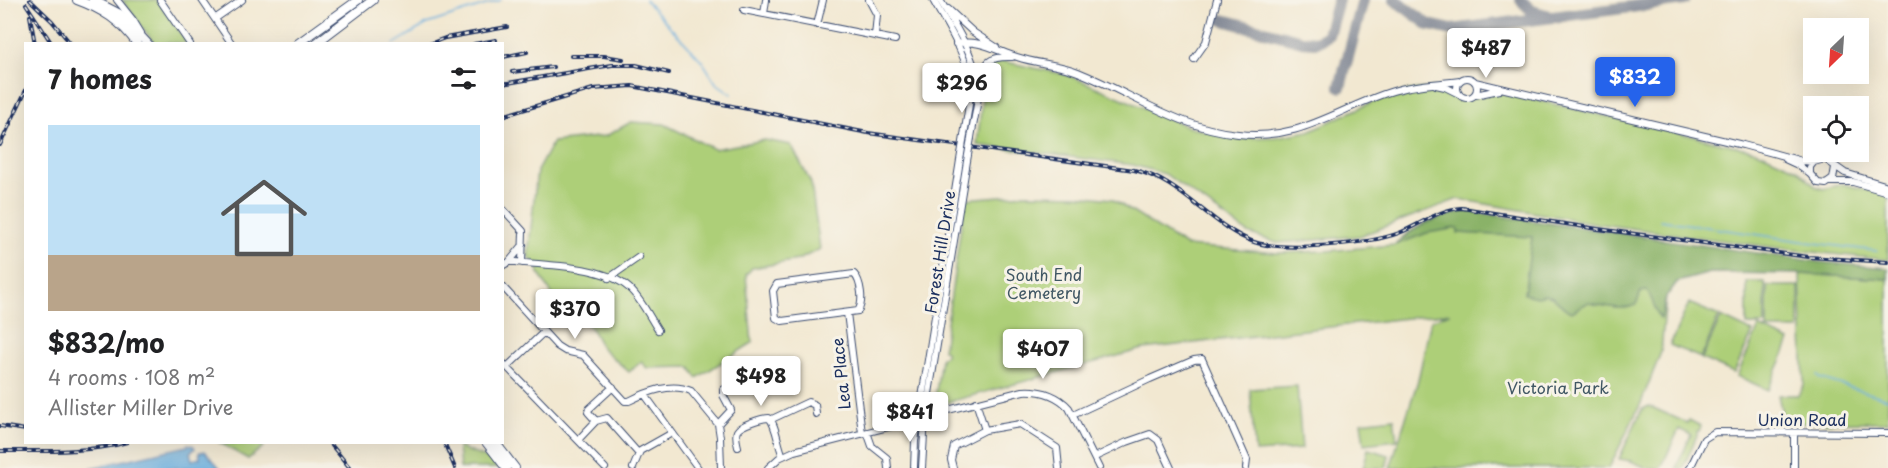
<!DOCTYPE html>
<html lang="en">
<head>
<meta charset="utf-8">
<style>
	:root { --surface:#fff; --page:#f6f6f6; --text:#202124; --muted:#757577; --accent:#2563eb }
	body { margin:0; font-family:"Playpen Sans",sans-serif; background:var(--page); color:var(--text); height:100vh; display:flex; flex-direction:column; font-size:22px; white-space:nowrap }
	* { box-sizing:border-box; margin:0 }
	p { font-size:20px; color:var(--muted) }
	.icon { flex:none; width:33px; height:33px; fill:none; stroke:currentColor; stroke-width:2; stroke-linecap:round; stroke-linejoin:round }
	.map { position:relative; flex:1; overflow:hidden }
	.details { position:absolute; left:24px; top:42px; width:480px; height:402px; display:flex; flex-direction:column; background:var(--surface); border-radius:0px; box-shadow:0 6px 24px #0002 }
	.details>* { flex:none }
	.needle { width:39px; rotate:205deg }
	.buttons { position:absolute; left:1803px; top:18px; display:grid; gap:12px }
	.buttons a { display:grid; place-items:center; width:66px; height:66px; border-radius:0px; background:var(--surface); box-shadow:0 6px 24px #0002; font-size:30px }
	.price { position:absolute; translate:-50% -51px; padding:0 14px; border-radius:6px; background:#fff; color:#222; font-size:20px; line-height:39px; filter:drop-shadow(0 2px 3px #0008) }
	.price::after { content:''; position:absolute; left:50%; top:36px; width:18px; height:14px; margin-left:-9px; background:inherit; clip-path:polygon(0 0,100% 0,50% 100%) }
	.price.selected { background:var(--accent); color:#fff }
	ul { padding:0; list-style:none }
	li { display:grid; align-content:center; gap:12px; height:318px; padding:0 24px }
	li span { display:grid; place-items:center; height:186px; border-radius:0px; color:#555 }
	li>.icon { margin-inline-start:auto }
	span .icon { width:108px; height:108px; fill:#fffc; stroke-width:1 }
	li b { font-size:26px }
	h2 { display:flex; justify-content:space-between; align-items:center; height:72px; padding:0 24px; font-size:26px }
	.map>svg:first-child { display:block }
	.green { fill:#adcf78; stroke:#647f6b; stroke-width:1.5 }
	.forest { fill:#8ab268; stroke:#527063; stroke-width:1.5 }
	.water { fill:#69aedf; stroke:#426e9e; stroke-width:1.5 }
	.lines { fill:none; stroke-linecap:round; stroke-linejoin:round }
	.stream { stroke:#69aedf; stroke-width:1.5 }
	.taxiway { stroke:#868c98; stroke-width:12 }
	.minor-casing { stroke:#3b4b6f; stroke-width:8 }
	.major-casing { stroke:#3b4b6f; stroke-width:10 }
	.minor { stroke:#fff; stroke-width:6 }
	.major { stroke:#fff; stroke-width:8 }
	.rail-casing { stroke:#1b2f5e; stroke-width:4 }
	.rail { stroke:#f7f3e8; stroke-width:1.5; stroke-dasharray:4.5; stroke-linecap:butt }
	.minor-bridge-casing { stroke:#3b4b6f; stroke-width:8; stroke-linecap:butt }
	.minor-bridge { stroke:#fff; stroke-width:6 }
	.labels { text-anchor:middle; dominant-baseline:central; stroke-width:6; stroke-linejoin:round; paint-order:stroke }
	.street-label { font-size:16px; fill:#1b2f5e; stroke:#f7f3e8 }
	.park-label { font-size:16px; fill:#405764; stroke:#f7f3e8 }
</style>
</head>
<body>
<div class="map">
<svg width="1888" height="468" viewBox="0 0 1888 468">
	<rect width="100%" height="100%" fill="#f7f3e8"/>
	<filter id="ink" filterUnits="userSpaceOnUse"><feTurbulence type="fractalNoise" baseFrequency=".0167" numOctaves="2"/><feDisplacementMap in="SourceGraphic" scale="12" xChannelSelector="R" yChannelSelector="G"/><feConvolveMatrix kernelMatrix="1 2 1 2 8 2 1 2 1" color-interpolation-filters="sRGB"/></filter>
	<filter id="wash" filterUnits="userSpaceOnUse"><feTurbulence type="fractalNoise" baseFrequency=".008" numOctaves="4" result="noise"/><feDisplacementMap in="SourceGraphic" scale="24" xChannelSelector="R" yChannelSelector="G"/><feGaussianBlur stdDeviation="1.35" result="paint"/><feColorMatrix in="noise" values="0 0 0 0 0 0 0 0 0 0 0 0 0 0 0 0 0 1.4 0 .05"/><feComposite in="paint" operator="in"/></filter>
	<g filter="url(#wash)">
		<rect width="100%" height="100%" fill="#f2e8d1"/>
		<!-- green -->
		<path class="green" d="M122,0H157L188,43H154Z
			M1001,61L1068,75L1191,128L1240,138L1276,137L1309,131L1373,102L1406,91L1420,89L1440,88L1466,100L1494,92L1536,100L1757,151L1797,169L1815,186L1823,189L1843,184L1888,195V260L1794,250L1599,224L1458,199L1360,236L1277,243L1248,233L1165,174L1133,165L977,145L983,91L986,76L992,65Z
			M631,122L664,124L714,149L765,140L791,145L811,183L820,249L798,260L752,268L746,275L752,343L697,378L690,367L647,368L641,362L629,372L602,348L593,331L574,309L555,299L539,274L538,267L528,256L537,171L553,142L606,136Z
			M1025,194L1077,195L1112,199L1186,246L1278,253L1326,251L1394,245L1406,234L1428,221L1464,211L1663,239L1703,275L1677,282L1666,297L1661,352L1641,403L1609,468H1390L1418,380L1431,320L1450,313L1143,349L934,406L941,358L946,355V351L943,350L965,199Z
			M1800,274L1888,279V422L1784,423L1778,395H1798L1804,385Z
			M1747,282H1765V325H1747Z
			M1767,286H1799V329H1767Z
			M1689,303L1719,316L1701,358L1670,345Z
			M1721,317L1753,332L1734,373L1702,359Z
			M1759,327L1790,341L1768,390L1737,376Z
			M1297,386L1302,449L1255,452L1250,389Z
			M1649,406L1687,423L1689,420L1701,426L1699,431H1697V435L1683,468H1676L1691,435L1679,429L1661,468H1647L1631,461L1619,459L1642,409Z
			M1394,418L1397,440L1364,444L1361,422Z
			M264,443L263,447L248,459L220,443Z
			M458,447L493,461L498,468H460Z
			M1368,449L1389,455L1386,468H1363Z"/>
		<!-- forest -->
		<path class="forest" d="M1464,211L1820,262L1888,268V279L1800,274L1710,273L1677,282L1666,297L1661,319C1652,310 1655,299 1646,291L1641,292L1636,305C1620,312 1604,305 1587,303L1572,312L1566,309L1552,297L1545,295L1537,297L1524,294L1532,237L1458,233V228L1427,233L1395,245C1415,225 1437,218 1464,211Z"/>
		<!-- water -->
		<path class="water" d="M188,444L194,446L195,449L190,452L192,460L200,458L199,452L205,451L220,468H90L187,446Z"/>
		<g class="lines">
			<!-- stream -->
			<path class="stream" d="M645,0L702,61L716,83L732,94
				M394,44L427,24L501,0
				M1660,220L1814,243L1877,251
				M1817,375L1819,378L1888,399"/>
			<!-- taxiway -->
			<path class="taxiway" d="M1395,0L1429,25L1452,30L1685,0
				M1521,0L1532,11L1546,15
				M1223,20L1302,41L1317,42L1328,35L1338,0
				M1340,87L1363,0"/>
		</g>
	</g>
	<g filter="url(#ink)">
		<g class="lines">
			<defs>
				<path id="minor" d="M117,0L133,20L141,33
					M160,0L190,44
					M202,0L232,44
					M869,0L877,15L875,36
					M933,0C946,24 969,58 970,85C971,102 966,120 964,136
					M940,0C956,28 980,62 978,96C977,110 973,124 971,138
					M948,9L973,32L996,47
					M744,10L895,40
					M764,14L766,0
					M216,18L242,0
					M817,25L823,0
					M956,44C977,38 997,51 1017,57C1037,64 1059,64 1078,72C1133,94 1178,128 1238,134C1302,141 1337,108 1393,91C1415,84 1438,84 1460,81
					M1194,59L1206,42L1217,0
					M1457 88a10 10 0 1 1 20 0a10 10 0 1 1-20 0Z
					M1475,82L1743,145L1802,161L1814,162
					M980,85C984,62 988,56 1012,57
					M1436,85L1445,87L1459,94
					M1475,95L1499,90
					M1785,159L1798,165L1810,174
					M1835,167L1833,179L1826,184L1818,183L1810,174V167L1814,162L1825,159L1845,173L1888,186
					M1830,182H1853L1888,192
					M502,208L523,231L522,263
					M509,262L523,245
					M502,266L509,262H516C549,266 603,265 629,288C641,299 649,316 658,330
					M854,274C861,281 864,302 858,311L782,321L776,318L773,291L777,284Z
					M609,278L639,257
					M502,286L557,346L565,351L583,355L625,401H629C647,392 671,382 691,391L718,424L720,437L721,468
					M847,313L862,433
					M502,362L605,468
					M507,367L544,332
					M645,395L698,468
					M976,402L985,430L1020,424L1057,448L1059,468
					M936,413L1023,391C1041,390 1056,394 1069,408L1099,468
					M1073,415L1150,379L1194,360L1202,359L1247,460L1246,468
					M772,419L808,402L815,405L816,414
					M596,421L588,412L589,409L613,387
					M718,424L731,410L723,395V390L755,370
					M867,432L872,446L887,458L888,468
					M1794,433V468
					M578,440L596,421L607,418L638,453
					M738,447C737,443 735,435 737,431C740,425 762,418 769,418C776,424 778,446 783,456
					M1095,457L1127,442L1150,434L1158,440L1171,468
					M633,468L640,451L672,433
					M768,468L779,458L794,451L919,419
					M914,468L915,441L961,154
					M922,468L925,418L968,155
					M953,468L951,460L954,446L985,430
					M1690,468L1704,439L1715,432L1888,433"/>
				<path id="major" d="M77,0C102,9 121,21 137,44
					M93,0L120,14L148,44
					M297,44L358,0
					M315,44L373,0
					M486,442L506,468
					M495,442L515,468"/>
			</defs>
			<!-- minor casing -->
			<use href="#minor" class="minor-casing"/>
			<!-- major casing -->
			<use href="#major" class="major-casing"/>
			<!-- minor -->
			<use href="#minor" class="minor"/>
			<!-- major -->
			<use href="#major" class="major"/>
			<defs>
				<path id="rail" d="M30,0L52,21L71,44
					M26,4L52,44
					M30,16L35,44
					M429,44L445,38L507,27
					M474,44L496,40
					M571,56H604L623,59
					M503,57L527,52
					M512,72L553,67
					M502,84L612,65H636L669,73
					M502,116L593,89L632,86L868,133L1134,170C1181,180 1210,226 1254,242C1283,252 1370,244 1399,233C1420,225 1439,209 1462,208L1598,229L1809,257L1888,262
					M0,145L26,90
					M0,426L26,430
					M329,442L350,468
					M444,442L455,468
					M0,451C37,451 91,453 127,442"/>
			</defs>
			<!-- rail casing -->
			<use href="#rail" class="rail-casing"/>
			<!-- rail -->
			<use href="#rail" class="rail"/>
			<defs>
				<path id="minor-bridge" d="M961,154L964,136
					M968,155L971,138"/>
			</defs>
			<!-- minor-bridge casing -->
			<use href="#minor-bridge" class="minor-bridge-casing"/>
			<!-- minor-bridge -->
			<use href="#minor-bridge" class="minor-bridge"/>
		</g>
	</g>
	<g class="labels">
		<!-- street labels -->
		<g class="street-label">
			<text transform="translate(939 252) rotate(-81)">Forest Hill Drive</text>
			<text transform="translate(840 374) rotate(-96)">Lea Place</text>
			<text x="1802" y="419">Union Road</text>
		</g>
		<!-- park labels -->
		<g class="park-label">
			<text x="1044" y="274">South End<tspan x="1044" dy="18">Cemetery</tspan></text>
			<text x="1558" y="387">Victoria Park</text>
		</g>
	</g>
</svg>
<div class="buttons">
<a><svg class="needle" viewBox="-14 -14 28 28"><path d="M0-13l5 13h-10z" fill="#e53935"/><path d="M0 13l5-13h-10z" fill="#757577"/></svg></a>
<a><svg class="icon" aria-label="locate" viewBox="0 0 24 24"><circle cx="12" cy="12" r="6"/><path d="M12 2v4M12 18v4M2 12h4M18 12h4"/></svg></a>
</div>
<b class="price" style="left:1486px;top:79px">$487</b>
<b class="price selected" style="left:1635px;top:108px">$832</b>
<b class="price" style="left:962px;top:114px">$296</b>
<b class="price" style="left:575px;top:340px">$370</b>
<b class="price" style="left:1043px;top:380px">$407</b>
<b class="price" style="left:761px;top:407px">$498</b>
<b class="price" style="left:910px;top:443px">$841</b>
<section class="details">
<h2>7 homes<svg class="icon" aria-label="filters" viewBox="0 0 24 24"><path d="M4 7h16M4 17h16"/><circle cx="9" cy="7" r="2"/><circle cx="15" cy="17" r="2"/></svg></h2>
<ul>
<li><span style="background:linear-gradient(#bfe0f5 70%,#b9a48a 0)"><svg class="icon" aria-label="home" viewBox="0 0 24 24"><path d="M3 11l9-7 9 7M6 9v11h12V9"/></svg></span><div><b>$832/mo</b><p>4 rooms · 108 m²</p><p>Allister Miller Drive</p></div></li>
</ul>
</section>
</div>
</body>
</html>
